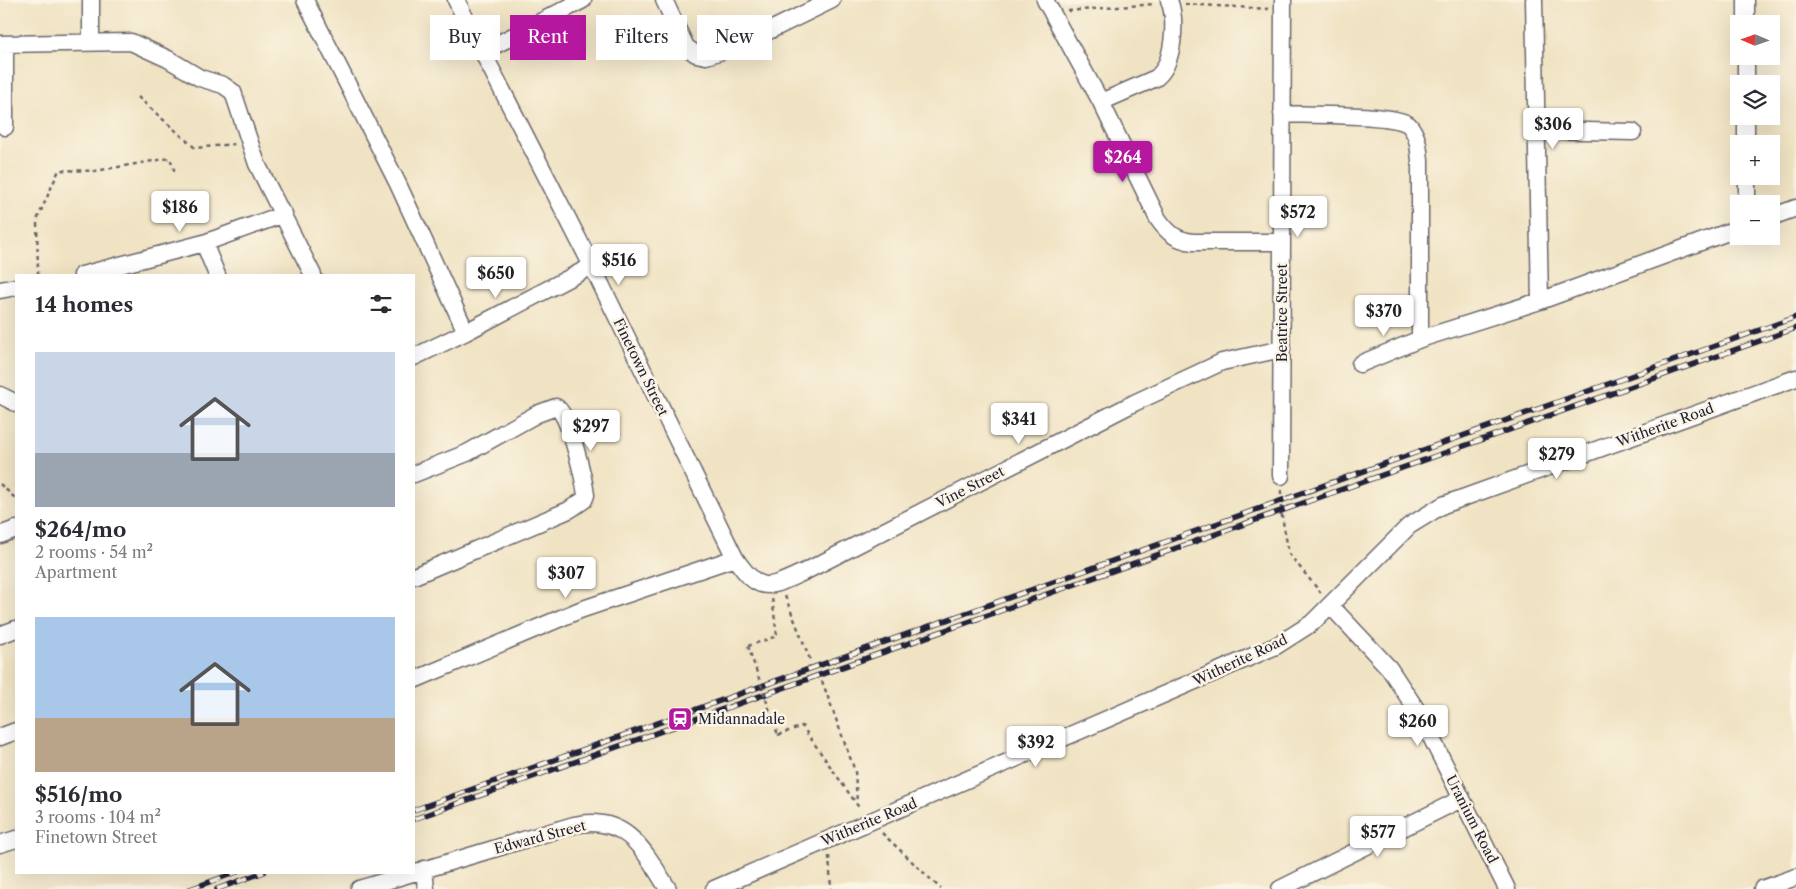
<!DOCTYPE html>
<html lang="en">
<head>
<meta charset="utf-8">
<style>
	:root { --surface:#fff; --page:#f2f2f3; --text:#2b2b33; --muted:#7c7c81; --accent:#b5179e }
	body { margin:0; font-family:"Libre Caslon Text",serif; background:var(--page); color:var(--text); height:100vh; display:flex; flex-direction:column; font-size:19px; white-space:nowrap }
	* { box-sizing:border-box; margin:0 }
	p { font-size:16px; color:var(--muted) }
	.icon { flex:none; width:28px; height:28px; fill:none; stroke:currentColor; stroke-width:2; stroke-linecap:round; stroke-linejoin:round }
	.map { position:relative; flex:1; overflow:hidden }
	.sheet { position:absolute; left:15px; top:274px; width:400px; height:600px; display:flex; flex-direction:column; background:var(--surface); border-radius:0px; box-shadow:0 5px 20px #0002 }
	.sheet>* { flex:none }
	.top-card { position:absolute; left:430px; top:15px; width:475px; height:45px; display:flex; gap:10px }
	.needle { width:32px; rotate:272deg }
	.fabs { position:absolute; left:1730px; top:15px; display:grid; gap:10px }
	.fabs a { display:grid; place-items:center; width:50px; height:50px; border-radius:0px; background:var(--surface); box-shadow:0 5px 20px #0002; font-size:25px }
	.price { position:absolute; translate:-50% -42px; padding:0 11px; border-radius:5px; background:#fff; color:#222; font-size:16px; line-height:32px; filter:drop-shadow(0 1px 2px #0008) }
	.price::after { content:''; position:absolute; left:50%; top:30px; width:15px; height:11px; margin-left:-8px; background:inherit; clip-path:polygon(0 0,100% 0,50% 100%) }
	.price.current { background:var(--accent); color:#fff }
	ul { padding:0; list-style:none }
	li { display:grid; align-content:center; gap:10px; height:265px; padding:0 20px }
	li span { display:grid; place-items:center; height:155px; border-radius:0px; color:#555 }
	li>.icon { margin-inline-start:auto }
	span .icon { width:90px; height:90px; fill:#fffc; stroke-width:1 }
	li b { font-size:21px }
	h2 { display:flex; justify-content:space-between; align-items:center; height:60px; padding:0 20px; font-size:21px }
	.chip { padding:0 18px; border-radius:0px; background:var(--surface); box-shadow:0 5px 20px #0002; font-size:18px; line-height:45px }
	.chip.current { background:var(--accent); color:#fff }
	.map>svg:first-child { display:block }
	.lines { fill:none; stroke-linecap:round; stroke-linejoin:round }
	.street-casing { stroke:#6a666b; stroke-width:19 }
	.path { stroke:#6a666b; stroke-width:2.5; stroke-dasharray:4 4; stroke-linecap:butt }
	.street { stroke:#fff; stroke-width:16 }
	.rail-casing { stroke:#22223b; stroke-width:5.5 }
	.rail { stroke:#fcf5e5; stroke-width:4; stroke-dasharray:11; stroke-linecap:butt }
	.path-bridge { stroke:#6a666b; stroke-width:2.5; stroke-dasharray:4 4; stroke-linecap:butt }
	.labels { text-anchor:middle; dominant-baseline:central; stroke-width:5; stroke-linejoin:round; paint-order:stroke }
	.street-label { font-size:14px; fill:#22223b; stroke:#fcf5e5 }
	.poi-label { font-size:14px; fill:#22223b; stroke:#fcf5e5; text-anchor:start }
</style>
</head>
<body>
<div class="map">
<svg width="1796" height="889" viewBox="0 0 1796 889">
	<rect width="100%" height="100%" fill="#fcf5e5"/>
	<filter id="ink" filterUnits="userSpaceOnUse"><feTurbulence type="fractalNoise" baseFrequency=".02" numOctaves="2"/><feDisplacementMap in="SourceGraphic" scale="10" xChannelSelector="R" yChannelSelector="G"/><feConvolveMatrix kernelMatrix="1 2 1 2 8 2 1 2 1" color-interpolation-filters="sRGB"/></filter>
	<filter id="wash" filterUnits="userSpaceOnUse"><feTurbulence type="fractalNoise" baseFrequency=".0096" numOctaves="4" result="noise"/><feDisplacementMap in="SourceGraphic" scale="20" xChannelSelector="R" yChannelSelector="G"/><feGaussianBlur stdDeviation="1.12" result="paint"/><feColorMatrix in="noise" values="0 0 0 0 0 0 0 0 0 0 0 0 0 0 0 0 0 1.4 0 .05"/><feComposite in="paint" operator="in"/></filter>
	<g filter="url(#wash)">
		<rect width="100%" height="100%" fill="#f0e3c3"/>
	</g>
	<g filter="url(#ink)">
		<g class="lines">
			<defs>
				<path id="street" d="M91,0V41
					M305,0L398,184L466,332
					M456,0L592,266L735,558C761,597 770,587 808,570L1134,403L1222,362L1282,349
					M664,0L686,47L696,54L706,56L738,46L832,0
					M1045,0L1101,102L1158,219C1168,233 1176,240 1193,242H1282
					M1534,0L1540,301
					M1746,0V24
					M0,44L131,42L168,59L200,78L223,85L233,92L257,164L313,275
					M5,45V127
					M482,52L583,0
					M1746,56V84
					M1101,102L1156,78C1174,64 1177,21 1169,0
					M1282,114C1304,115 1396,113 1409,125C1418,135 1419,149 1420,161V339L1540,301L1739,228
					M1746,116V144
					M1537,130L1633,132
					M1747,176V204
					M1771,217L1796,208
					M204,243L217,275
					M82,275L204,243L284,214
					M0,290L16,287
					M414,357L466,332L592,266
					M1360,364L1420,339
					M0,395L16,403
					M414,474L467,453L537,414L556,407C569,412 584,480 586,495L584,500L569,510L414,576
					M1281,476L1283,0
					M0,535L16,529
					M1330,605L1389,668L1420,715L1507,889
					M0,635L16,629
					M414,680L580,610L735,558
					M0,737L16,731
					M0,844L16,839
					M424,869L426,889
					M359,889L574,825C626,814 644,850 668,889
					M714,889L1276,646L1312,623L1409,526L1443,505L1796,378
					M1280,889L1461,799
					M1762,889L1796,877"/>
			</defs>
			<!-- street casing -->
			<use href="#street" class="street-casing"/>
			<!-- path -->
			<path class="path" d="M1185,4L1269,9
				M1068,11L1155,4
				M138,97L195,148L235,144
				M38,275L37,220L59,170L95,171L170,158L176,175
				M0,484L16,499
				M1281,490V511L1289,554L1321,593
				M785,596L811,662
				M748,646L777,636L772,598
				M822,681L855,771L857,803
				M778,735L802,726L860,809
				M882,833L941,889
				M829,856L831,889"/>
			<!-- street -->
			<use href="#street" class="street"/>
			<defs>
				<path id="rail" d="M414,810L1796,317
					M414,819L1796,328
					M190,889L237,872
					M217,889L264,872"/>
			</defs>
			<!-- rail casing -->
			<use href="#rail" class="rail-casing"/>
			<!-- rail -->
			<use href="#rail" class="rail"/>
			<!-- path-bridge -->
			<path class="path-bridge" d="M748,646L778,735"/>
		</g>
	</g>
	<!-- icons -->
	<defs>
		<symbol id="station-square" viewBox="-11 -11 22 22"><rect x="-9" y="-9" width="18" height="18" rx="4" fill="#b5179e" stroke="#fcf5e5"/><path d="M-3-6H3Q5-6 5-4V2Q5 4 3 4L4.5 6H3L1.5 4h-3L-3 6H-4.5L-3 4Q-5 4-5 2V-4Q-5-6-3-6ZM-3.5-4v3h7v-3ZM-3.5 1v1.5H-2V1ZM2 1v1.5H3.5V1Z" fill="#fff"/></symbol>
	</defs>
	<g fill-rule="evenodd">
		<use href="#station-square" x="666" y="705" width="28" height="28"/>
	</g>
	<g class="labels">
		<!-- street labels -->
		<g class="street-label">
			<text transform="translate(1282 313) rotate(-90)">Beatrice Street</text>
			<text transform="translate(641 367) rotate(64)">Finetown Street</text>
			<text transform="translate(1665 425) rotate(-20)">Witherite Road</text>
			<text transform="translate(970 487) rotate(-27)">Vine Street</text>
			<text transform="translate(1240 660) rotate(-25)">Witherite Road</text>
			<text transform="translate(1472 819) rotate(63)">Uranium Road</text>
			<text transform="translate(869 822) rotate(-23)">Witherite Road</text>
			<text transform="translate(540 837) rotate(-15)">Edward Street</text>
		</g>
		<!-- poi labels -->
		<g class="poi-label">
			<text x="698" y="719">Midannadale</text>
		</g>
	</g>
</svg>
<div class="fabs">
<a><svg class="needle" viewBox="-14 -14 28 28"><path d="M0-13l5 13h-10z" fill="#e53935"/><path d="M0 13l5-13h-10z" fill="#7c7c81"/></svg></a>
<a><svg class="icon" aria-label="layers" viewBox="0 0 24 24"><path d="M12 4l9 5-9 5-9-5zM3 14l9 5 9-5"/></svg></a>
<a>+</a>
<a>−</a>
</div>
<b class="price" style="left:1553px;top:150px">$306</b>
<b class="price current" style="left:1123px;top:183px">$264</b>
<b class="price" style="left:180px;top:233px">$186</b>
<b class="price" style="left:1298px;top:238px">$572</b>
<b class="price" style="left:619px;top:286px">$516</b>
<b class="price" style="left:496px;top:299px">$650</b>
<b class="price" style="left:1384px;top:337px">$370</b>
<b class="price" style="left:1019px;top:445px">$341</b>
<b class="price" style="left:591px;top:452px">$297</b>
<b class="price" style="left:1557px;top:480px">$279</b>
<b class="price" style="left:566px;top:599px">$307</b>
<b class="price" style="left:1418px;top:747px">$260</b>
<b class="price" style="left:1036px;top:768px">$392</b>
<b class="price" style="left:1378px;top:858px">$577</b>
<div class="top-card">
<a class="chip">Buy</a>
<a class="chip current">Rent</a>
<a class="chip">Filters</a>
<a class="chip">New</a>
</div>
<section class="sheet">
<h2>14 homes<svg class="icon" aria-label="filters" viewBox="0 0 24 24"><path d="M4 7h16M4 17h16"/><circle cx="9" cy="7" r="2"/><circle cx="15" cy="17" r="2"/></svg></h2>
<ul>
<li><span style="background:linear-gradient(#c9d6e8 65%,#9aa5b1 0)"><svg class="icon" aria-label="home" viewBox="0 0 24 24"><path d="M3 11l9-7 9 7M6 9v11h12V9"/></svg></span><div><b>$264/mo</b><p>2 rooms · 54 m²</p><p>Apartment</p></div></li>
<li><span style="background:linear-gradient(#a9c7e8 65%,#b9a48a 0)"><svg class="icon" aria-label="home" viewBox="0 0 24 24"><path d="M3 11l9-7 9 7M6 9v11h12V9"/></svg></span><div><b>$516/mo</b><p>3 rooms · 104 m²</p><p>Finetown Street</p></div></li>
</ul>
</section>
</div>
</body>
</html>
